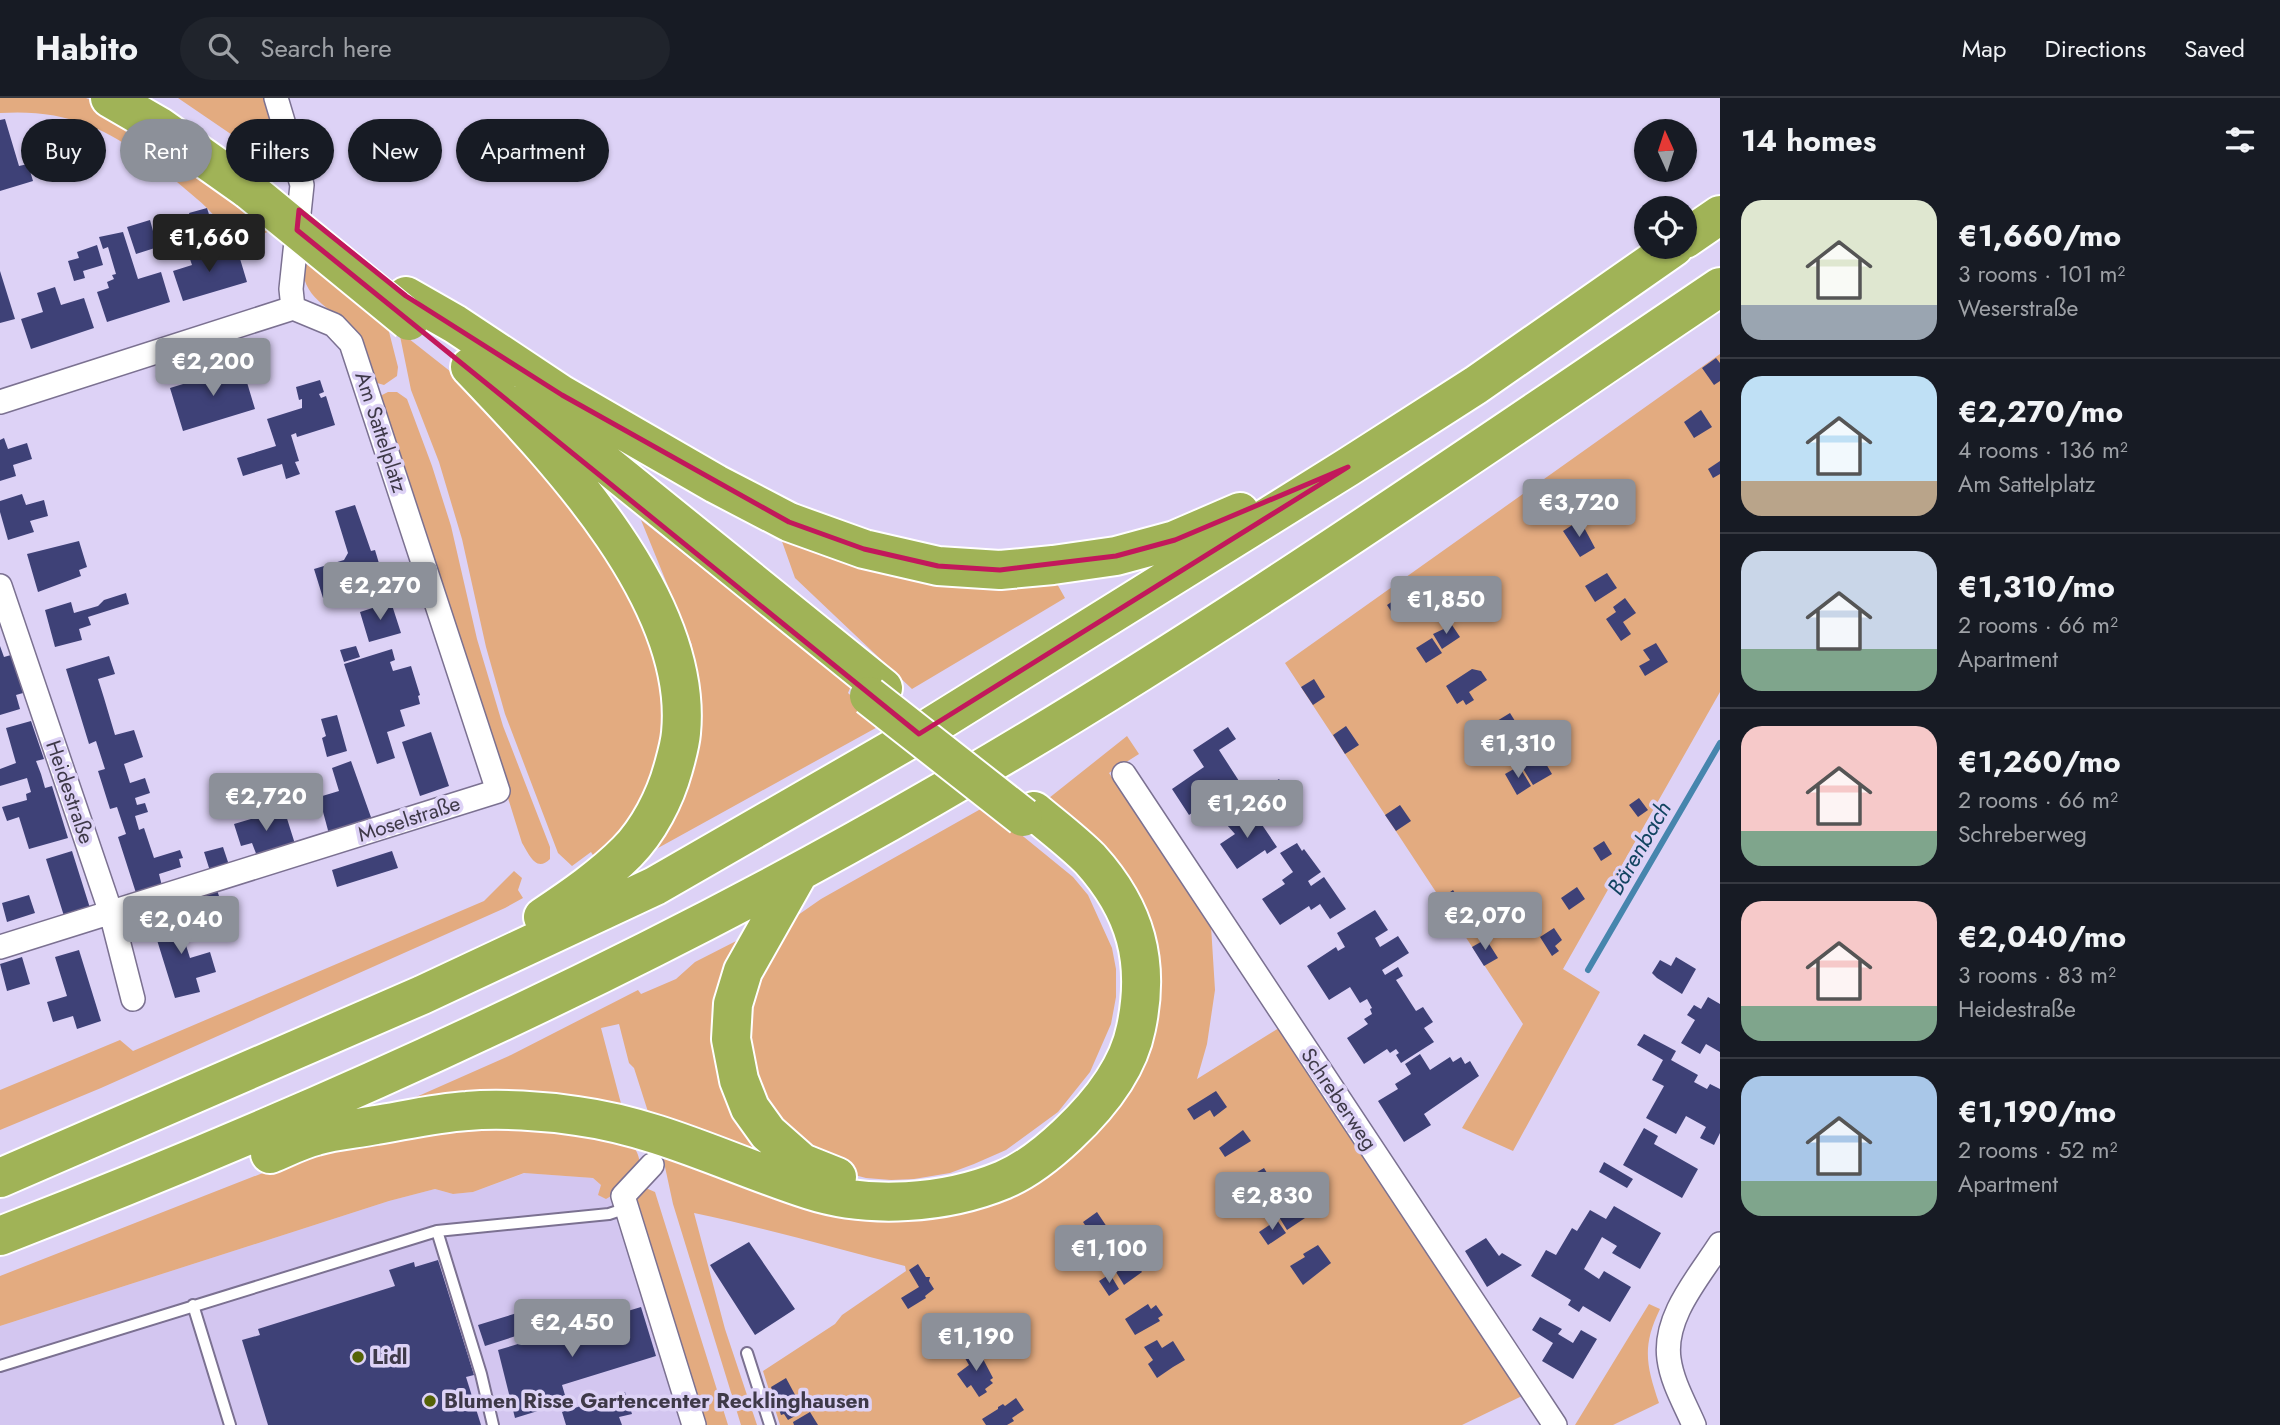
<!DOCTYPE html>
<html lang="en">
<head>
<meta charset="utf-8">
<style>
	:root { --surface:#171b24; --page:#20242c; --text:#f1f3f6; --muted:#9ea1a6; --line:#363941; --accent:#8c9099 }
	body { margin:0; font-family:Jost,sans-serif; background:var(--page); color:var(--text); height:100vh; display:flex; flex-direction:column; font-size:26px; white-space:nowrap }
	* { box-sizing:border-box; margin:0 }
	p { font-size:23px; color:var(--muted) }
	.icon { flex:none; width:38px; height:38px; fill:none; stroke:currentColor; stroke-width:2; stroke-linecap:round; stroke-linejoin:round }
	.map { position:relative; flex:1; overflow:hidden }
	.panel { display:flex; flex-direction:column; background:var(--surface); width:560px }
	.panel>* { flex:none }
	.top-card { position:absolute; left:21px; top:21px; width:665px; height:63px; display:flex; gap:14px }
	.needle { width:46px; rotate:357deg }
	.fabs { position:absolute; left:1634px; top:21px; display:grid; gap:14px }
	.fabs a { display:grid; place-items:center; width:63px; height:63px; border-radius:50%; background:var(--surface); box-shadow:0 2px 5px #0004; font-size:35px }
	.price { position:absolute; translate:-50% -60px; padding:0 16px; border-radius:7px; background:var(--accent); color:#fff; font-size:23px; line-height:46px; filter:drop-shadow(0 2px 4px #0008) }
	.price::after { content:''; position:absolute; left:50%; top:42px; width:21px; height:16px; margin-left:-10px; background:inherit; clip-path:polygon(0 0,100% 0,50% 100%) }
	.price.on { background:#222; color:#fff }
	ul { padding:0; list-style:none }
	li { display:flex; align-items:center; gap:21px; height:175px; padding:0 21px }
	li+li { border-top:2px solid var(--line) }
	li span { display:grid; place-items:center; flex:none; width:196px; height:140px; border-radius:21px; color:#555 }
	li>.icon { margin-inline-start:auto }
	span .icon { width:84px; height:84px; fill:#fffc; stroke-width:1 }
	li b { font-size:30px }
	h2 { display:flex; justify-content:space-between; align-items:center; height:84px; padding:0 21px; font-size:30px }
	.pill { padding:0 24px; border-radius:32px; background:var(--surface); box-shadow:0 2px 5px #0004; font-size:24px; line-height:63px }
	.pill.on { background:var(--accent); color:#fff }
	header { display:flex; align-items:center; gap:42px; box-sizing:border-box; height:98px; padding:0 35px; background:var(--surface); border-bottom:2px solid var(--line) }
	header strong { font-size:33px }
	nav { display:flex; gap:38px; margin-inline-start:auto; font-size:24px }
	.search { width:490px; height:63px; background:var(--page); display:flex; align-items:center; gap:18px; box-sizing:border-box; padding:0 24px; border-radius:38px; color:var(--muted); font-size:26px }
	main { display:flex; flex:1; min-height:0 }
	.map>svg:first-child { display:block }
	.built { fill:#d3c6f0 }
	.green { fill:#e3ab80 }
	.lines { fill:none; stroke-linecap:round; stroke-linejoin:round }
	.stream { stroke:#4685ad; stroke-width:6 }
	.building { fill:#3e4177 }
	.service-casing { stroke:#7b7191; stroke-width:14 }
	.minor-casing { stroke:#7b7191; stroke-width:26 }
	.motorway-casing { stroke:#fff; stroke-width:42 }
	.service { stroke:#fff; stroke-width:10 }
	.minor { stroke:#fff; stroke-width:23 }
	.motorway { stroke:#a0b357; stroke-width:38 }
	.motorway-bridge-casing { stroke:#fff; stroke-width:42; stroke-linecap:butt }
	.motorway-bridge { stroke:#a0b357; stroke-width:38 }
	.marked { fill:none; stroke:#c2185b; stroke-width:5; stroke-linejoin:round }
	.poi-dot { fill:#556307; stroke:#ddd2f6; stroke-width:2.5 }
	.labels { text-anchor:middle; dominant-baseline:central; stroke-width:7; stroke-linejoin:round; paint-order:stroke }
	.street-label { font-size:21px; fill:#3e3948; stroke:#ddd2f6 }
	.poi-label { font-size:21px; font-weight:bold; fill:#3e3948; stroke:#ddd2f6; text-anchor:start }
	.water-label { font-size:23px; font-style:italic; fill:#124461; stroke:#ddd2f6 }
</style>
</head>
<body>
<header>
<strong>Habito</strong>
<div class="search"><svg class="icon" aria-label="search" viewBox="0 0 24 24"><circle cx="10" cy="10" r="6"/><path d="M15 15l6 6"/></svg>Search here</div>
<nav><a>Map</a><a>Directions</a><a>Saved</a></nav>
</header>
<main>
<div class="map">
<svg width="1720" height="1327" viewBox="0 0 1720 1327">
	<rect width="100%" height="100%" fill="#ddd2f6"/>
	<!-- built -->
	<path class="built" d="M525,1075L593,1080L601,1087V1094L630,1087L635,1094L706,1327H0V1228L389,1103L435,1091L453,1096L473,1094Z"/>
	<!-- green -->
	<path class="green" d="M0,0H86L139,24L270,133C257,139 247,139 234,133C220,127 209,110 197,101C167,75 127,42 90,28C60,16 32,13 0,15Z
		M178,0H265L275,33L283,77L241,43Z
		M302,155L386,222L398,269L397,278L384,287L377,285C374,280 374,275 372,269C369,257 361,245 353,235C328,203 299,204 302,155Z
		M399,233L479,296L533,355L626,491L654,554L667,624L645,704L598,765L591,754L572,768L558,755L505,616L486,549L462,441L439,364L411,292Z
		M1720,256V594L1563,871L1600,894L1513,1053L1462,1030L1523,926L1285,565Z
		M388,294H397L407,301L432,368L451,428L477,541L503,628L550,749V761C536,775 529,756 522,745L425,433L379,306L382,297Z
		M641,422L851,588L848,595L883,626L649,755L692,547Z
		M779,435L1056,484L1065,500L912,591L795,480Z
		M1127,638L1139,656L1109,675L1211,828L1215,892L1207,946L1197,981L1279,930L1522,1298L1462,1327H780L763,1273L835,1226L842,1217L906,1173L905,1168C834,1150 765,1130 694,1115L725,1231L757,1327H741L673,1106L662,1055L738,1086L1028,1085L1155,884L1044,704Z
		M986,708L1073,779L1088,797L1112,850L1116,871V899L1111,926L1090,974L1058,1014L1006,1052L974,1066L950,1075L914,1081L891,1082L866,1080L847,1075L780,1033L740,936L778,831L821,801Z
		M514,773L522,780L518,792L523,800L505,810L101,990L0,1032V992L120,942L133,953L484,803Z
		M744,839L726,880L784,1070L650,1020L634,970L629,965L619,926L601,930L623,1013L389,1011L511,957L638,892L641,896L676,881L695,864Z
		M530,1027L632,1046C652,1074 629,1087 606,1101L598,1097L601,1087L593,1080L524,1075L473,1094L453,1096L435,1091L389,1103L0,1228V1178L306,1058L378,1038Z
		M641,1088L655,1094L728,1327H706L635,1094Z
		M1649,1206L1660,1211C1642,1248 1646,1267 1659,1305L1613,1327H1575Z"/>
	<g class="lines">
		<!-- stream -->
		<path class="stream" d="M1588,872L1720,645"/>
	</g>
	<!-- building -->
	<path class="building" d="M5,21L19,68L28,66L33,83L0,93V22Z
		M207,110L212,126L195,132L189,115Z
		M150,122L153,133L166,129L170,140L166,141L171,157L162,160L158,149L136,156L127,129Z
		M123,134L138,181L161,174L170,204L107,224L97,194L109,190L107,184L114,181L112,177L116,176L108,149L103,151L99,139Z
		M199,145L205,164L238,154L247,184L183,203L173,173L192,167L186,149Z
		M97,147L103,167L83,173L85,180L74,183L68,163L79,160L77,154Z
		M0,173L15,221L0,225Z
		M55,189L61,207L84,200L94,230L31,251L21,221L43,214L37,195Z
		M1716,260L1720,265V283L1714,287L1702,270Z
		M242,268L255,311L183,333L170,290Z
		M320,282L324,294L319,296L321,300L326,298L335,327L297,339L296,335L291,337L299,363L295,364L300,376L286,381L282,366L243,378L237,360L276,348L267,321L302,310V301L299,302L296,289Z
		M1701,312L1712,329L1694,340L1684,324Z
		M4,340L8,351L27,345L32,361L13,367L16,378L0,383V342Z
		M1720,363V376L1713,380L1708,371Z
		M22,396L26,407L44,402L48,418L30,423L34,434L8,442L0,414V403Z
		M1556,396L1566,413L1554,421L1552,417L1543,423L1534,409Z
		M355,407L371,453L375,452L384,482L358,490L363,503L348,508L344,494L323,500L314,471L344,462L348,455L335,413Z
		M1580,422L1595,450L1580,459L1563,433Z
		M79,443L87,469L79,472L81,478L38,494L27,456Z
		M1607,475L1617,490L1595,504L1585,488Z
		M1419,485L1431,502L1417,511L1406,494Z
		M126,495L129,506L88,519L91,527L79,531L82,542L55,549L45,512L71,504L74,515L98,508L104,502Z
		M1625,500L1636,515L1623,524L1631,536L1621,543L1606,521L1616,514L1613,509Z
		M1396,501L1407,518L1398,524L1387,507Z
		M391,504L401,535L369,544L360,514Z
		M1452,527L1460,539L1442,551L1433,536Z
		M1432,540L1442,555L1426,565L1416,550Z
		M1656,545L1668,564L1645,578L1639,568L1650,562L1643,552Z
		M0,548L4,559L11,557L23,595L16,597L20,611L0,617Z
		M356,548L360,559L344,564L340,552Z
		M392,551L395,562L390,564L393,573L411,568L420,597L418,598L420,606L400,612L405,628L387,634L395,660L377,666L344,566Z
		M109,558L115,576L98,581L104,600L115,637L134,632L143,659L124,666L130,685L145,680L150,695L135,700L137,707L145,705L148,714L135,718L139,732L144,730L154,760L180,752L183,760L179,761L181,769L159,776L162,788L136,795L118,739L126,736L117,709L110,711L98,673L105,671L96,643L89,646L66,571Z
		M1472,571L1481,573L1487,582L1469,594L1474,602L1466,607L1463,602L1457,606L1446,588Z
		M1314,581L1325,599L1313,607L1301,589Z
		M1510,615L1520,631L1503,642L1492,626Z
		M337,617L347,653L327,659L322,640L326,638L321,621Z
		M31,623L44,661L36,663L41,676L45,690L52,688L68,740L29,751L19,719L7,723L2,709L27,702L26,696L31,694L27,680L0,688V671L16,665L6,630Z
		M1346,628L1359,647L1345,656L1333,637Z
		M1228,629L1236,641L1219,652L1250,700L1228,715L1215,694L1208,699L1210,702L1189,717L1172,691L1204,669L1193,652Z
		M1490,630L1496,640L1477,652L1469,639L1475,635L1477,638Z
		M431,634L449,688L420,698L402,644Z
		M1542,659L1552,676L1533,687L1522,669Z
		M351,663L372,722L329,736L319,699L339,693L332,670Z
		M1519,668L1531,688L1517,697L1505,676Z
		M1279,681L1285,690L1261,706L1256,697Z
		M1639,700L1648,712L1638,719L1629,707Z
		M1400,707L1411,723L1396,733L1385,717Z
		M284,711L295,746L257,758L252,745L241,748L234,726Z
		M1252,712L1277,749L1267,756L1265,752L1237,771L1220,746L1235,736L1227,727Z
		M1604,743L1612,756L1601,763L1593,750Z
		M1297,745L1302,753L1304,751L1321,774L1308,783L1311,788L1324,779L1346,811L1330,821L1320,806L1311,812L1309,808L1280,827L1262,801L1285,786L1282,782L1293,774L1280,755Z
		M223,749L229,767L210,773L204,754Z
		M72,753L90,810L64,818L46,761Z
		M392,753L398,770L337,789L332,772Z
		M1577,789L1585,801L1569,812L1561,800Z
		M217,792L223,810L200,817L199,814L174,821L169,806Z
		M1453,792L1466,812L1453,821L1440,801Z
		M29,797L35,815L7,824L2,805Z
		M158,810L163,826L167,824L170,833L205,821L208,831L183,838L190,860L210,854L216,874L196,880L200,894L175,900L148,813Z
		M1375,812L1388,832L1375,840L1380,849L1398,838L1409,855L1382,872L1385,877L1398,869L1403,878L1396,882L1416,913L1423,909L1433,924L1424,930L1434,944L1401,965L1396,957L1399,955L1396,951L1390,955L1387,951L1364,966L1347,940L1368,926L1364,921L1372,916L1370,911L1372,910L1367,901L1360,905L1350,889L1329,902L1307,868L1336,849L1338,853L1345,849L1337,835Z
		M1554,830L1562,842L1555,848L1559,853L1552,858L1540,839Z
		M1486,841L1498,860L1484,868L1472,849Z
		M79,852L101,923L77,931L73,918L53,924L47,904L67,898L55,859Z
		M22,859L30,886L7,893L0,866Z
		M1676,859L1696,871L1682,896L1657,880L1652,875L1660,862L1671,868Z
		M1708,899L1720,906V954L1706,946L1700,956L1681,945L1695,922L1687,917L1694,907L1701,911Z
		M1644,936L1676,953L1671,962L1698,977L1694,984L1707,991L1710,986L1720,991V1035L1714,1047L1700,1040L1706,1029L1686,1018L1676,1036L1646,1020L1664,988L1652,982L1663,962L1637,947Z
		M1420,956L1430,972L1450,959L1453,964L1461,959L1465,966L1470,963L1479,978L1424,1016L1431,1027L1404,1044L1378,1003L1398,991L1395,986L1411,976L1405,966Z
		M1216,993L1227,1009L1214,1019L1210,1012L1194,1022L1187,1011Z
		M1644,1030L1658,1038L1654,1046L1698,1071L1682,1100L1623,1067Z
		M1243,1032L1251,1043L1225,1059L1219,1050Z
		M1604,1064L1633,1081L1627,1090L1599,1074Z
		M1264,1070L1273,1085L1261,1092L1263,1094L1251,1102L1243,1089L1254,1080L1252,1077Z
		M1302,1108L1308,1118L1287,1132L1279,1119L1286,1114L1288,1118Z
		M1614,1108L1661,1135L1640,1171L1612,1155L1617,1148L1602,1139L1584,1171L1599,1181L1604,1173L1631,1189L1610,1224L1583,1208L1579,1214L1568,1207L1571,1202L1531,1178L1546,1152L1556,1157L1572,1130L1577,1133L1590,1112L1606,1121Z
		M1097,1114L1109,1132L1095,1142L1083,1124Z
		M1277,1122L1286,1135L1268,1147L1259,1134Z
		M1083,1128L1093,1143L1075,1154L1066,1139Z
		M1486,1140L1499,1158L1502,1155L1522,1167L1487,1189L1465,1153Z
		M749,1144L795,1211L755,1237L710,1167Z
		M1131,1144L1141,1158L1134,1163L1142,1174L1124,1187L1116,1174L1133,1165L1122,1150Z
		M1318,1147L1331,1165L1303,1187L1290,1168L1305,1159L1303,1156Z
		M438,1162L474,1277L466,1279L481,1327H268L242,1242L260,1237L258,1231L395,1188L389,1172L414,1164L415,1169Z
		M918,1166L926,1179H930L929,1183L934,1191L925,1198L926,1200L908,1211L901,1200L919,1189L909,1172Z
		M1110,1176L1119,1191L1109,1198L1099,1183Z
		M550,1205L556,1225L485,1248L478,1227Z
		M1148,1206L1151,1211L1156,1207L1163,1217L1158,1220L1160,1223L1135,1237L1125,1221Z
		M641,1209L656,1258L562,1287L567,1304L515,1320L498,1252Z
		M950,1218L953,1223L959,1220L967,1233L954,1241L945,1229L962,1256L954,1261L944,1245L940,1247L931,1232Z
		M1540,1219L1562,1231L1558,1236L1573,1245L1581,1232L1597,1241L1573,1281L1542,1263L1553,1245L1532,1232Z
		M1157,1242L1162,1250L1173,1243L1185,1262L1173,1269L1164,1253L1173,1269L1157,1280L1148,1266L1153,1262L1144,1249Z
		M971,1250L978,1261L982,1259L993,1280L990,1282L993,1285L985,1291L987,1294L979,1299L971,1287L967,1290L957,1276L969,1267L962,1255Z
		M786,1280L800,1306L791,1311L795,1318L788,1322L784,1316L781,1317L771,1289Z
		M625,1294L632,1316L619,1319L622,1327H566L562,1314Z
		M1016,1300L1024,1312L1012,1320L1014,1323L1007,1327H986L982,1321L998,1311V1309L1003,1306L1005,1308Z
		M810,1314L818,1327H794L793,1324Z"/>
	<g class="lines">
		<defs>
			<path id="service" d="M437,1133L481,1276L493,1327
				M193,1207L230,1327
				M747,1255L770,1327
				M0,1268L437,1133L609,1116L627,1110"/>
			<path id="minor" d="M276,0L302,87L291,191L293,210
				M0,304L293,210
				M0,488L111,815L133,901
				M1124,676L1555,1327
				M0,849L498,693L351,245L334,227L293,210
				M652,1067L623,1098L694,1327
				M1694,1327C1685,1306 1672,1284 1669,1261C1663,1219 1699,1179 1720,1146"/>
			<path id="motorway" d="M110,0L160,29L249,92
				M1685,141L1720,117
				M406,198L455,226L562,297L716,386L789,424L864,451L938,468L1000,472L1053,467L1116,458L1175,442L1240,414
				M470,269C555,358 694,502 681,635C680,647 676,660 673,671C665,700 648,733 627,754C602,779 573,799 543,819
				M528,303L883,590
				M799,774L743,873L733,906L731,941L739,982L750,1010L768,1035L802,1065L837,1079
				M270,1056C285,1050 300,1042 316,1038C335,1032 356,1031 376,1027C406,1022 437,1015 467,1013C500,1010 544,1013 577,1018C659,1029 732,1067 810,1092C869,1111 945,1106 1003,1082C1027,1072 1048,1055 1067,1037C1097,1009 1128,971 1136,930C1150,864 1136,812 1090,761C1073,744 1053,729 1034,713
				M0,1080L422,897L655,788L919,636L1348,369L1476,287L1674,149
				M0,1138C320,1014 633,872 931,700C1203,544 1460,364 1720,189"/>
		</defs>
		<!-- service casing -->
		<use href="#service" class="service-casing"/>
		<!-- minor casing -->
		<use href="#minor" class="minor-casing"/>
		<!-- motorway casing -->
		<use href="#motorway" class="motorway-casing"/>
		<!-- service -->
		<use href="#service" class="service"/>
		<!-- minor -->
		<use href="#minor" class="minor"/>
		<!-- motorway -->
		<use href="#motorway" class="motorway"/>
		<defs>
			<path id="motorway-bridge" d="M249,92L409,223
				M869,598L1023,719"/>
		</defs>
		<!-- motorway-bridge casing -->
		<use href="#motorway-bridge" class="motorway-bridge-casing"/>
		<!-- motorway-bridge -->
		<use href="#motorway-bridge" class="motorway-bridge"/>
	</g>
	<!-- marked area -->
	<path class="marked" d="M299,112L406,198L562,297L789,424L864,451L938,468L1000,472L1116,458L1175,442L1348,369L919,636L297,132Z"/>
	<!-- markers -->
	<g class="poi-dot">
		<circle cx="358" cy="1259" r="7"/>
		<circle cx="430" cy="1303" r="7"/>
	</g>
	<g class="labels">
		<!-- street labels -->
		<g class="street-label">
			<text transform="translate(381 334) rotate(72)">Am Sattelplatz</text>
			<text transform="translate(70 694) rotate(71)">Heidestraße</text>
			<text transform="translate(409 721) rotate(-18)">Moselstraße</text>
			<text transform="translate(1339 1001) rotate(56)">Schreberweg</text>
		</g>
		<!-- poi labels -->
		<g class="poi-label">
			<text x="372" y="1259">Lidl</text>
			<text x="444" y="1303">Blumen Risse Gartencenter Recklinghausen</text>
		</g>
		<!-- water labels -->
		<g class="water-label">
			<text transform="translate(1639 750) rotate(-60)">Bärenbach</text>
		</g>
	</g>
</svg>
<div class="fabs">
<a><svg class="needle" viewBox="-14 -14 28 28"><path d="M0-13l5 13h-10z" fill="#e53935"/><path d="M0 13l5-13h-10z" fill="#9ea1a6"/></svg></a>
<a><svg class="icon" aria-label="locate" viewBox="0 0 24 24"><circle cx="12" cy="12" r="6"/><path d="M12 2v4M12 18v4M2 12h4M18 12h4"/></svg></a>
</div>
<b class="price on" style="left:209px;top:176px">€1,660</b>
<b class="price" style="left:213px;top:300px">€2,200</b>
<b class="price" style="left:1579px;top:441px">€3,720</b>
<b class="price" style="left:380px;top:524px">€2,270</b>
<b class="price" style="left:1446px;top:538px">€1,850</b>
<b class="price" style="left:1518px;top:682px">€1,310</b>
<b class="price" style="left:266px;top:735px">€2,720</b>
<b class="price" style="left:1247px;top:742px">€1,260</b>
<b class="price" style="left:1485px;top:854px">€2,070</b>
<b class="price" style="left:181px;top:858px">€2,040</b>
<b class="price" style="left:1272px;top:1134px">€2,830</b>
<b class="price" style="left:1109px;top:1187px">€1,100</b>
<b class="price" style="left:572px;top:1261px">€2,450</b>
<b class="price" style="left:976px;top:1275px">€1,190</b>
<div class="top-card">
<a class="pill">Buy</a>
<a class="pill on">Rent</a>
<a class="pill">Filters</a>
<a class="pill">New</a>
<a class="pill">Apartment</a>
</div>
</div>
<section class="panel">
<h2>14 homes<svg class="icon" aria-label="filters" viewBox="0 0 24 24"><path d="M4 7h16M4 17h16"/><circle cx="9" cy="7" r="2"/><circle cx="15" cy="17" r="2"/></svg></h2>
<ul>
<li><span style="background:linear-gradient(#dfe7d0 75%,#9aa5b1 0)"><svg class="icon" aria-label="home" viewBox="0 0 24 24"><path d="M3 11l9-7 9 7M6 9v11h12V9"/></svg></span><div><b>€1,660/mo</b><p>3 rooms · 101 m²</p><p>Weserstraße</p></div></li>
<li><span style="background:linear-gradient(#bfe0f5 75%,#b9a48a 0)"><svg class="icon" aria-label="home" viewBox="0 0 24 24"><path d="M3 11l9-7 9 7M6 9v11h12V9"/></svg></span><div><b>€2,270/mo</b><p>4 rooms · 136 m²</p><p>Am Sattelplatz</p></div></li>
<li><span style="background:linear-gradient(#c9d6e8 70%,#7fa58c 0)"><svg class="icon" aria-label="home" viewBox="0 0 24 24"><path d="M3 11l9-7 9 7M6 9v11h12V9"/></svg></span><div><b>€1,310/mo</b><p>2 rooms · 66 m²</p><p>Apartment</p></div></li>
<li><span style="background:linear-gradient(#f6c9c9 75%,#7fa58c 0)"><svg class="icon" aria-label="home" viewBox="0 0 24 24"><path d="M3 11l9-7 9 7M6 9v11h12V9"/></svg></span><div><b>€1,260/mo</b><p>2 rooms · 66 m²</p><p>Schreberweg</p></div></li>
<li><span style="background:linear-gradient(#f6c9c9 75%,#7fa58c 0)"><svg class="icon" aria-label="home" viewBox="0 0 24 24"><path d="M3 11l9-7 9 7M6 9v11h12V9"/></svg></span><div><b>€2,040/mo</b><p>3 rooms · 83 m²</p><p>Heidestraße</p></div></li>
<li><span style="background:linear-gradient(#a9c7e8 75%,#7fa58c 0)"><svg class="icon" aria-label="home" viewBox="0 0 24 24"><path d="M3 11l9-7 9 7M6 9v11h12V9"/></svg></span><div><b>€1,190/mo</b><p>2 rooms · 52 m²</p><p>Apartment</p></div></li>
</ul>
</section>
</main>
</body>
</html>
